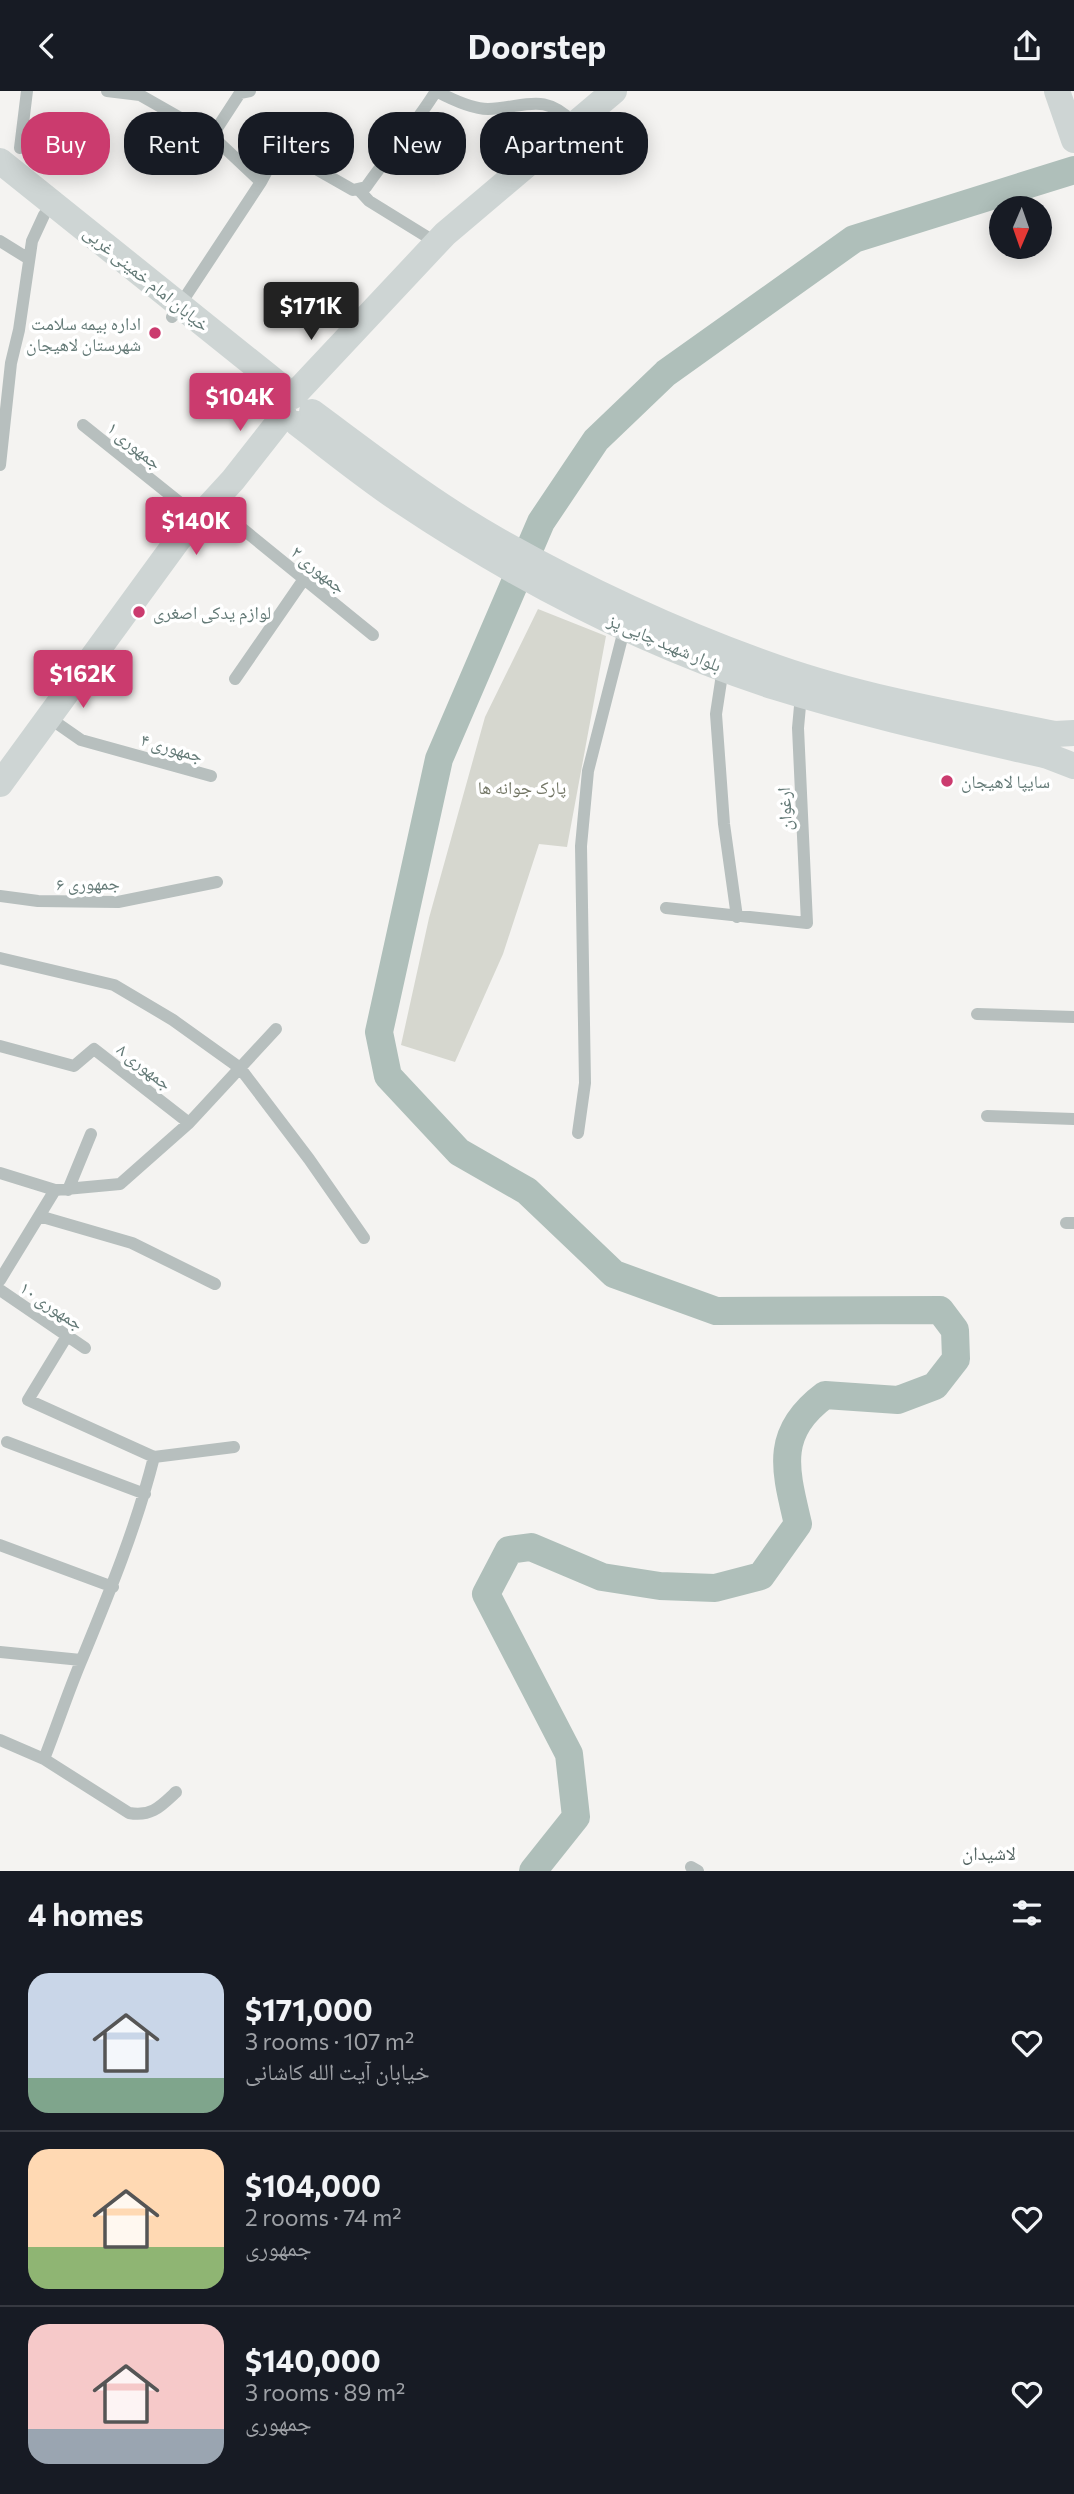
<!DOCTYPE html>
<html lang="en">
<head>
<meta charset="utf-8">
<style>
	:root { --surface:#171b24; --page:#20242c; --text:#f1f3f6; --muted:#9ea1a6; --line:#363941; --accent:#cb3b6e }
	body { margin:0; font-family:Commissioner,"Noto Naskh Arabic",sans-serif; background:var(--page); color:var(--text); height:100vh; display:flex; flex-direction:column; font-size:26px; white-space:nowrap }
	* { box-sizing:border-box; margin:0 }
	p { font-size:23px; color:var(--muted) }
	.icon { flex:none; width:38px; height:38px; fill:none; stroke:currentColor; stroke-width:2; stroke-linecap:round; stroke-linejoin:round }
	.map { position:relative; height:1780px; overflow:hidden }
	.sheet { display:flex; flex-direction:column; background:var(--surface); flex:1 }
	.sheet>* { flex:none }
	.top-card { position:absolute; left:21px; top:21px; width:700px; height:63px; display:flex; gap:14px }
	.needle { width:46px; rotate:182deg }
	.tools { position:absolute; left:989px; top:105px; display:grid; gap:14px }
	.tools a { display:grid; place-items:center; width:63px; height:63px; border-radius:50%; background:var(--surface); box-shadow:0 4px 18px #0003; font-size:35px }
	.price { position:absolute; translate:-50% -60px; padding:0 16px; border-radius:7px; background:var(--accent); color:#fff; font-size:23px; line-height:46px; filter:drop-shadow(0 2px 4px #0008) }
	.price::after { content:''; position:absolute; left:50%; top:42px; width:21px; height:16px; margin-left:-10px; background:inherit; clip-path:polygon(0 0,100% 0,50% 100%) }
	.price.active { background:#222; color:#fff }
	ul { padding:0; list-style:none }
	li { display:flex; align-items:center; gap:21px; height:175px; padding:0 28px }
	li+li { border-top:2px solid var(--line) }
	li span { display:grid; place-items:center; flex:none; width:196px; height:140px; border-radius:21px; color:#555 }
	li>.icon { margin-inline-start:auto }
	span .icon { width:84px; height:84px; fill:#fffc; stroke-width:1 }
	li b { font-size:30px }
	h2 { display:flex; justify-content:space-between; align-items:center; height:84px; padding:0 28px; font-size:30px }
	.chip { padding:0 24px; border-radius:28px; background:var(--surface); box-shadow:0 4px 18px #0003; font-size:24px; line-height:63px }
	.chip.active { background:var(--accent); color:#fff }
	header { display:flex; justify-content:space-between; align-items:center; height:91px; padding:0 28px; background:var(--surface); font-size:32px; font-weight:700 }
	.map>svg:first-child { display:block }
	.green { fill:#d6d7cf }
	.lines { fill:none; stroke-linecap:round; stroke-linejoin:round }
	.river { stroke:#afbfba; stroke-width:28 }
	.minor { stroke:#b7bfbe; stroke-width:12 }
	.major { stroke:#ced5d4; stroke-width:26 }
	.poi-dot { fill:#cb3b6e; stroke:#fff; stroke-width:2.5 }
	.labels { text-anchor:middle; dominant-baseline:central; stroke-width:7; stroke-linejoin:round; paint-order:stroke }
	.street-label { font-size:18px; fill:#637976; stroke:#fff }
	.poi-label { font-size:18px; fill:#637976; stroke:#fff; text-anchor:start }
	.park-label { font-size:18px; fill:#737665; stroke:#fff }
	.neighbourhood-label { font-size:19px; fill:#546462; stroke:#fff }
</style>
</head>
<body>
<header><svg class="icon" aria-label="back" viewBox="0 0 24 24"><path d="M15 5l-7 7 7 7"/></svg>Doorstep<svg class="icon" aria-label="share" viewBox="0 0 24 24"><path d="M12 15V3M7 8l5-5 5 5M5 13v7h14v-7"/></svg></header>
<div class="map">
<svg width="1074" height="1780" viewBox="0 0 1074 1780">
	<rect width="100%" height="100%" fill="#f4f3f1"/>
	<!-- green -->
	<path class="green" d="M538,518L606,545L567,756L539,753L503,863L455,971L401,954L429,827L485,626Z"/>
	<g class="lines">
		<!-- river -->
		<path class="river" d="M533,1780L576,1726L569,1663L486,1503L509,1459L531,1456L602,1486L660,1495L715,1497L761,1485L798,1433C785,1378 774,1342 825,1304L898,1309L935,1295L956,1268L955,1239L940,1219L716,1220L614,1183L527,1100L459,1061L388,985L379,941L439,668L541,431L596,349L666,282L854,148L1074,79"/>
		<!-- minor -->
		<path class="minor" d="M107,0L140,4L212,45L240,2L250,0
			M436,0C451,8 471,18 488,18C525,17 543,0 574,32
			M212,45L261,91
			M20,57L27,0
			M358,98L369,110L437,152
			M0,150L29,168
			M172,226L261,91L275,65L288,62L353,99L366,96C389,63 415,34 436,0
			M83,334L199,427
			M0,374L11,272L19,239L32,150L44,124
			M212,413L373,544
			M723,577L716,623L724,733L737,826
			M235,588L304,488
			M48,626L81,649L211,685
			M0,805L38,810L118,811L217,791
			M666,817L807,832L798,637L801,604
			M0,867L114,894L173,929L240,977L309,1068L364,1147
			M977,923L1074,926
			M0,955L74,975L94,958L189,1032
			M987,1025L1074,1028
			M578,1042L585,992L581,755L588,680L625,535
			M0,1082L55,1099L120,1093L189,1032L276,938
			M68,1099L91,1043
			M39,1125L132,1152L215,1193
			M1066,1132H1074
			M0,1189L55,1099
			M0,1199L85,1257
			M67,1245L28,1309L154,1366L234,1356
			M7,1351L145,1403
			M0,1454L113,1496
			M0,1561L81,1569
			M0,1649L44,1668L129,1722C151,1726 160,1716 176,1701
			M44,1668C57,1635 68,1601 82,1568C110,1500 136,1437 154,1366
			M691,1776L698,1780"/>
		<!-- major -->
		<path class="major" d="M1057,0L1074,49
			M0,70L293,305L445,143L614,0
			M312,321C373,366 433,413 499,450C588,500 681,543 778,577C867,608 962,624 1055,643L1074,642
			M298,333C332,359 365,386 401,410C516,487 643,553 775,596C865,624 957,644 1048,665L1074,675
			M0,693L178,449L233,389L284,324"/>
	</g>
	<!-- markers -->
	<g class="poi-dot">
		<circle cx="155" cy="242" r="7"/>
		<circle cx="139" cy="521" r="7"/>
		<circle cx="947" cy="690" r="7"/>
	</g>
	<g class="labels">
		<!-- street labels -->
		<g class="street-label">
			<text transform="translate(147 187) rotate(39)">خیابان امام خمینی غربی</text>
			<text transform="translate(135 354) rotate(39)">جمهوری ۱</text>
			<text transform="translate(319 478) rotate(39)">جمهوری ۲</text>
			<text transform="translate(665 551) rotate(23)">بلوار شهید چایی پز</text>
			<text transform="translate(172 656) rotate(16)">جمهوری ۴</text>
			<text transform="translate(784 718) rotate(-93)">ارغوان</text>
			<text transform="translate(88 792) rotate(-1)">جمهوری ۶</text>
			<text transform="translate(145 975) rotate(38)">جمهوری ۸</text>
			<text transform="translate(52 1214) rotate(34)">جمهوری ۱۰</text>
		</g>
		<!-- poi labels -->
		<g class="poi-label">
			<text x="141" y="232" text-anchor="end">اداره بیمه سلامت<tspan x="141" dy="21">شهرستان لاهیجان</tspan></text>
			<text x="153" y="521">لوازم یدکی اصغری</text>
			<text x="961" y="690">سایپا لاهیجان</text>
		</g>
		<!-- park labels -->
		<g class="park-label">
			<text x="522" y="696">پارک جوانه ها</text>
		</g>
		<!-- neighbourhood labels -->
		<g class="neighbourhood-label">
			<text x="989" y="1761">لاشیدان</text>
		</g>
	</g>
</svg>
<div class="tools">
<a><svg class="needle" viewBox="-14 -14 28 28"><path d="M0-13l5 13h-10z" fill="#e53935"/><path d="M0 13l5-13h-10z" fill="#9ea1a6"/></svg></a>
</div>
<b class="price active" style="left:311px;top:251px">$171K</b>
<b class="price" style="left:240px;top:342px">$104K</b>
<b class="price" style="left:196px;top:466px">$140K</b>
<b class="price" style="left:83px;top:619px">$162K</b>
<div class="top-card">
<a class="chip active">Buy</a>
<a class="chip">Rent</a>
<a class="chip">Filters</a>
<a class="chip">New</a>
<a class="chip">Apartment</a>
</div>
</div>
<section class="sheet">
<h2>4 homes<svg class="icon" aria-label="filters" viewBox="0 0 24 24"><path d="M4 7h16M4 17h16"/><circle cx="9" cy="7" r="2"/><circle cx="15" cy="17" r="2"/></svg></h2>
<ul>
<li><span style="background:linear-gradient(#c9d6e8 75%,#7fa58c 0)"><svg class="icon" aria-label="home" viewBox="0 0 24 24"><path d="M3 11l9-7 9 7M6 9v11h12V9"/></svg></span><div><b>$171,000</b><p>3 rooms · 107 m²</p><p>خیابان آیت الله کاشانی</p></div><svg class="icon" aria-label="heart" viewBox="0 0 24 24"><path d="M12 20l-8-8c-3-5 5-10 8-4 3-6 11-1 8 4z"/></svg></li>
<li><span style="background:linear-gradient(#ffd9b3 70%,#8fb573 0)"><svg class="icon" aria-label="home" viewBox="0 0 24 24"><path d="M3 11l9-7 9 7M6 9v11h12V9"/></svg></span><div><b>$104,000</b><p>2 rooms · 74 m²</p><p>جمهوری</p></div><svg class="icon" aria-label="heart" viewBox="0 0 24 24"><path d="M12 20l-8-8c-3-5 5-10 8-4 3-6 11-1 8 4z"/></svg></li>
<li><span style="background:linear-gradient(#f6c9c9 75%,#9aa5b1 0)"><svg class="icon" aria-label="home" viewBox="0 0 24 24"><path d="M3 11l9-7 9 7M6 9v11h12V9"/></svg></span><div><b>$140,000</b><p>3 rooms · 89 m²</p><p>جمهوری</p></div><svg class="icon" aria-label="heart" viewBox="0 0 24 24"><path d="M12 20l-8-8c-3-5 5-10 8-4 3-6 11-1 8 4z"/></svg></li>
</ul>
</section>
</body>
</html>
